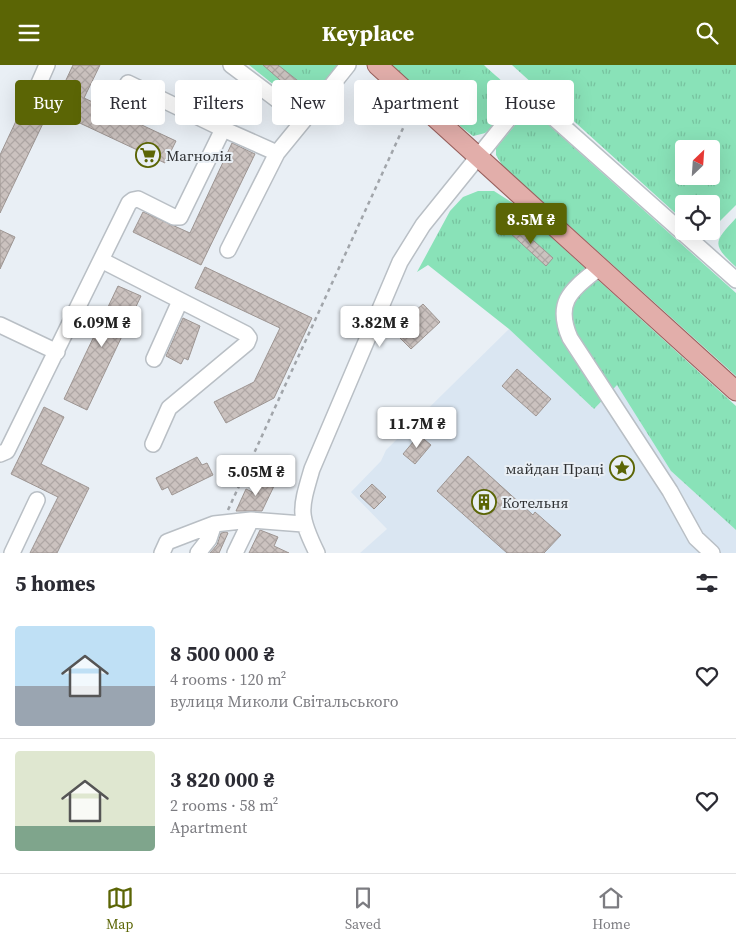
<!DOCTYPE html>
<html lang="en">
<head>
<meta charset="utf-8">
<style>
	:root { --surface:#fff; --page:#f7f7f7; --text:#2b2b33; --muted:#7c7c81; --line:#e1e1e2; --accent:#5b6505 }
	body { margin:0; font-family:"Source Serif 4",serif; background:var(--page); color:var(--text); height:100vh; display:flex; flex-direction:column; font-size:19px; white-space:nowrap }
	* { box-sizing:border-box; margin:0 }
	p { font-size:16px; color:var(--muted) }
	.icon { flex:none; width:28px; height:28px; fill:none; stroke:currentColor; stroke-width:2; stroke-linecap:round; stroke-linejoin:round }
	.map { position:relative; height:488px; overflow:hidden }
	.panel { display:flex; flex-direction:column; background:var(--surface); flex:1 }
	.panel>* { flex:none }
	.guide { position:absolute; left:15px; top:15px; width:706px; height:45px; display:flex; gap:10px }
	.needle { width:32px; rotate:25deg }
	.fabs { position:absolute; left:675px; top:75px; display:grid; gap:10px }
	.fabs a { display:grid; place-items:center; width:45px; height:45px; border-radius:5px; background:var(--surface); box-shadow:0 5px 20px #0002; font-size:25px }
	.price { position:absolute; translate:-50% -42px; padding:0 11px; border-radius:5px; background:#fff; color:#222; font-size:16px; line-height:32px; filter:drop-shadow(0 1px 2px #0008) }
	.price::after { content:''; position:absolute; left:50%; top:30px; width:15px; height:11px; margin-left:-8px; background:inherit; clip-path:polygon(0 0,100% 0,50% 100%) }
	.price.active { background:var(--accent); color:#fff }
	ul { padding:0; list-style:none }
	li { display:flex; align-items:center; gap:15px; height:125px; padding:0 15px }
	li+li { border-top:1px solid var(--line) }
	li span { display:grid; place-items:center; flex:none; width:140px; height:100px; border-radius:5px; color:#555 }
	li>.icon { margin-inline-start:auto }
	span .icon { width:60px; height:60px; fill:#fffc; stroke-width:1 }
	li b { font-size:21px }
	h2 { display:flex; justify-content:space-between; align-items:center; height:60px; padding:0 15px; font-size:21px }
	.pill { padding:0 18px; border-radius:5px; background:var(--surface); box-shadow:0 5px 20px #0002; font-size:18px; line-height:45px }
	.pill.active { background:var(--accent); color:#fff }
	header { display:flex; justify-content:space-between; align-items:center; height:65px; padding:0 15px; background:var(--accent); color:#fff; font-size:22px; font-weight:700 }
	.tab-bar { display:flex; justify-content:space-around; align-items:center; height:70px; border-top:1px solid var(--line); background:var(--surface); font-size:14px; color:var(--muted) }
	.tab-bar a { display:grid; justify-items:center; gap:2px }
	.tab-bar .active { color:var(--accent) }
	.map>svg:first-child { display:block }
	.built { fill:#dae6f2 }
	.grass { fill:url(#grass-tufts); fill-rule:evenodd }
	.building { fill:url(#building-cross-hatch); stroke:#9d9592 }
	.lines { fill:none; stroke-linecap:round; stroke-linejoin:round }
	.minor-casing { stroke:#b9bfc5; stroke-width:18 }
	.major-casing { stroke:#975f5c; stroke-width:21 }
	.path { stroke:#a1a5aa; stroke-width:2.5; stroke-dasharray:4 4; stroke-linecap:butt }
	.minor { stroke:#fff; stroke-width:15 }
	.major { stroke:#e2aeaa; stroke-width:19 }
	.labels { text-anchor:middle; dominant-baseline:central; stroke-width:4; stroke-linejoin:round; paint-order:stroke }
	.poi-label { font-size:15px; fill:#2f3133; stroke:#e9eff5; text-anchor:start }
</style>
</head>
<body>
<header><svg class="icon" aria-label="menu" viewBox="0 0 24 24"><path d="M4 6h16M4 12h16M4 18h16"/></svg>Keyplace<svg class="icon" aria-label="search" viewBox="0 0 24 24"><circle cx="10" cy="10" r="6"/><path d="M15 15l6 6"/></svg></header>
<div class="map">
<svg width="736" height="488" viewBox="0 0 736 488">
	<defs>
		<pattern id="grass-tufts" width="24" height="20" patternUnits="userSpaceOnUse" patternTransform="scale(1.25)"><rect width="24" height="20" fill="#89e2b8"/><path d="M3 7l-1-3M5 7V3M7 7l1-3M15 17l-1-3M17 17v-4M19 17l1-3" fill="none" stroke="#77c29f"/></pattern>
		<pattern id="building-cross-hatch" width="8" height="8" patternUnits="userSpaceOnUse" patternTransform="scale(1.25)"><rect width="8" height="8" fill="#cbc2bf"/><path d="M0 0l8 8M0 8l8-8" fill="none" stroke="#afa7a5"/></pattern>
	</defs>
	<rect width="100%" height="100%" fill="#e9eff5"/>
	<!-- built -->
	<path class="built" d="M509,264L594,344L617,319L671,406L736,465V488H360L387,464L351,427L381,396L386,385Z"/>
	<!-- grass -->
	<path class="grass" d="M249,0H342L310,38L302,39L294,36Z
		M391,0H484C491,7 501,14 507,22C515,35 497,61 485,68C482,69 477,70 473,71L460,61L456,53L439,37L421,28Z
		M512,0H736V140L711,165V139H684V156ZM684,84H711V111H684Z
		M533,49L541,53L736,228V311L502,100L496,90V83L521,53Z
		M478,126H494L516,140L736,341V465L671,406L617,320L594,344L509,264L428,200L417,207L450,146L463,132Z
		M736,153V202C711,179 714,177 736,153Z"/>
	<!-- building -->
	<path class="building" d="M73,0H100L84,33L176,76L165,98L52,45Z
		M263,0H278L302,19L295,28Z
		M25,37L48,48L0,148V90Z
		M232,78L255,89L201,200L133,167L143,147L190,168Z
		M516,160L553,193L546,201L509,167Z
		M0,165L15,172L0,204Z
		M205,202L312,253L274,333L226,358L214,337L254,317L280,263L195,223Z
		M118,221L141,231L87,345L64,334Z
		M423,239L440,257L411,284L399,272L419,253L414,247Z
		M183,253L200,261L188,295L184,293L181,299L166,291Z
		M517,304L551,334L536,351L502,321Z
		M44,342L64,352L41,399L89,423L57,488H30L58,432L11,409Z
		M419,370L431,380L415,399L403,389Z
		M468,391L533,450L535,447L561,470L544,488H507L437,426Z
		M197,392L202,400L207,398L213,410L172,430L168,422L162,425L156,413Z
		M261,412L275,419L262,446H236L246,424L254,428Z
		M372,419L386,432L374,444L360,431Z
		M260,465L278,472L274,481L289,488H249Z
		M226,467L228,468L219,488H210L217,480L221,468Z"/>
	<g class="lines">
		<defs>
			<path id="minor" d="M231,0L304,55L348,0
				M128,18L223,64
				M36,25L47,0
				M228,185L277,88
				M103,196L246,269L249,273L247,278L169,343L153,379
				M599,203C572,225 554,236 570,273L670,426L696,473L712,488
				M0,260L57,287
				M154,294L180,236
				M0,389L7,386L129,138L133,135L138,134L174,152H180L223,64L277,88L304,55
				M12,488L37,435
				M162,488L167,477L214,459L251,455
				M198,488L209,474L214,459
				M235,488L251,455L303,459
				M317,488C298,449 300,445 312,404L400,197L423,160L519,41L527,35L537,38L736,215"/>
			<path id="major" d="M377,0L736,326"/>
		</defs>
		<!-- minor casing -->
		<use href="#minor" class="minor-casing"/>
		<!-- major casing -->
		<use href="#major" class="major-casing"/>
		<!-- path -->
		<path class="path" d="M228,445L410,48"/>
		<!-- minor -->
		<use href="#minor" class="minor"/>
		<!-- major -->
		<use href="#major" class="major"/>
	</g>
	<!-- icons -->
	<defs>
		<symbol id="supermarket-ring" viewBox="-11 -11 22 22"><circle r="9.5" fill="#e9eff5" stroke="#5b6505" stroke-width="1.5"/><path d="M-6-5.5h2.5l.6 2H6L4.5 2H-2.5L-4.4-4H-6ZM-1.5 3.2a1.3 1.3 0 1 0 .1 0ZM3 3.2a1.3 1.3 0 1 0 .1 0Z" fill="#5b6505"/></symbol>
		<symbol id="sight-ring" viewBox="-11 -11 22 22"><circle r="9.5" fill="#e9eff5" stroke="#5b6505" stroke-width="1.5"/><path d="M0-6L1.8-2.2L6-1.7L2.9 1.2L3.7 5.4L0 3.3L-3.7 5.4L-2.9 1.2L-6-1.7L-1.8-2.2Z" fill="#5b6505"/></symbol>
		<symbol id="building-ring" viewBox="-11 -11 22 22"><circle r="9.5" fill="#e9eff5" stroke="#5b6505" stroke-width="1.5"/><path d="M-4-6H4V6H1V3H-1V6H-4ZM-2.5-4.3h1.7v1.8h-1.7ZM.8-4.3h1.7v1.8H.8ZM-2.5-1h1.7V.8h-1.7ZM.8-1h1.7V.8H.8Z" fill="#5b6505"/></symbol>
	</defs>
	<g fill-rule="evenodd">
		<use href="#supermarket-ring" x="134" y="76" width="28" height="28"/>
		<use href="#sight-ring" x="608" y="389" width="28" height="28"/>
		<use href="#building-ring" x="470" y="423" width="28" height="28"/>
	</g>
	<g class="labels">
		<!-- poi labels -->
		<g class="poi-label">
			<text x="166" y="90">Магнолія</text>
			<text x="604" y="403" text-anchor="end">майдан Праці</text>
			<text x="502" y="437">Котельня</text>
		</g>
	</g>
</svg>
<div class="fabs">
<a><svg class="needle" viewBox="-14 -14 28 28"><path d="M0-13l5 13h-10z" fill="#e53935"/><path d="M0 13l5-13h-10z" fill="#7c7c81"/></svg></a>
<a><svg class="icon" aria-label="locate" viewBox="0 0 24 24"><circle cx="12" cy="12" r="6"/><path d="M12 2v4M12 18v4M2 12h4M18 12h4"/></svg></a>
</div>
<b class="price active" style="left:531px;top:180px">8.5M ₴</b>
<b class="price" style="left:102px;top:283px">6.09M ₴</b>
<b class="price" style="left:380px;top:283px">3.82M ₴</b>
<b class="price" style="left:417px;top:384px">11.7M ₴</b>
<b class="price" style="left:256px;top:432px">5.05M ₴</b>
<div class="guide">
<a class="pill active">Buy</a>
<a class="pill">Rent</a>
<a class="pill">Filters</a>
<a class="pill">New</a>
<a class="pill">Apartment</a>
<a class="pill">House</a>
</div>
</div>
<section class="panel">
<h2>5 homes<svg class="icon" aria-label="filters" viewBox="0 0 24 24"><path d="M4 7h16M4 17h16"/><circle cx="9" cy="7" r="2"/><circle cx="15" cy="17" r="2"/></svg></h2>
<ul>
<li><span style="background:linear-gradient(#bfe0f5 60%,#9aa5b1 0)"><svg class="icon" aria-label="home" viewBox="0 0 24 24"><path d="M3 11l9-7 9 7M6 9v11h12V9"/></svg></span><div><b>8 500 000 ₴</b><p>4 rooms · 120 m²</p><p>вулиця Миколи Світальського</p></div><svg class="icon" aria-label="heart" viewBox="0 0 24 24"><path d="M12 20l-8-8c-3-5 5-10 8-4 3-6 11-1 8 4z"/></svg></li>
<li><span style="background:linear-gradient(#dfe7d0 75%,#7fa58c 0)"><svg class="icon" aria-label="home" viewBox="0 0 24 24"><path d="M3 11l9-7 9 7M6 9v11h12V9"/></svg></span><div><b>3 820 000 ₴</b><p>2 rooms · 58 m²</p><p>Apartment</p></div><svg class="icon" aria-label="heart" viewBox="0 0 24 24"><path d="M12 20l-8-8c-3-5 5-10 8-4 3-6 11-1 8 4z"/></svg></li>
</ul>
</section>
<nav class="tab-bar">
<a class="active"><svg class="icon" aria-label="map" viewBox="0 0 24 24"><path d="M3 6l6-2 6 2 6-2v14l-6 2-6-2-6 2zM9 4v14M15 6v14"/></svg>Map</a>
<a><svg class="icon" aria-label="saved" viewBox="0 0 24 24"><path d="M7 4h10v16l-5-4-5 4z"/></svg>Saved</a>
<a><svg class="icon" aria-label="home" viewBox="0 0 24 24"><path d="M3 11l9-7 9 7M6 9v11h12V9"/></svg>Home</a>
</nav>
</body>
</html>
